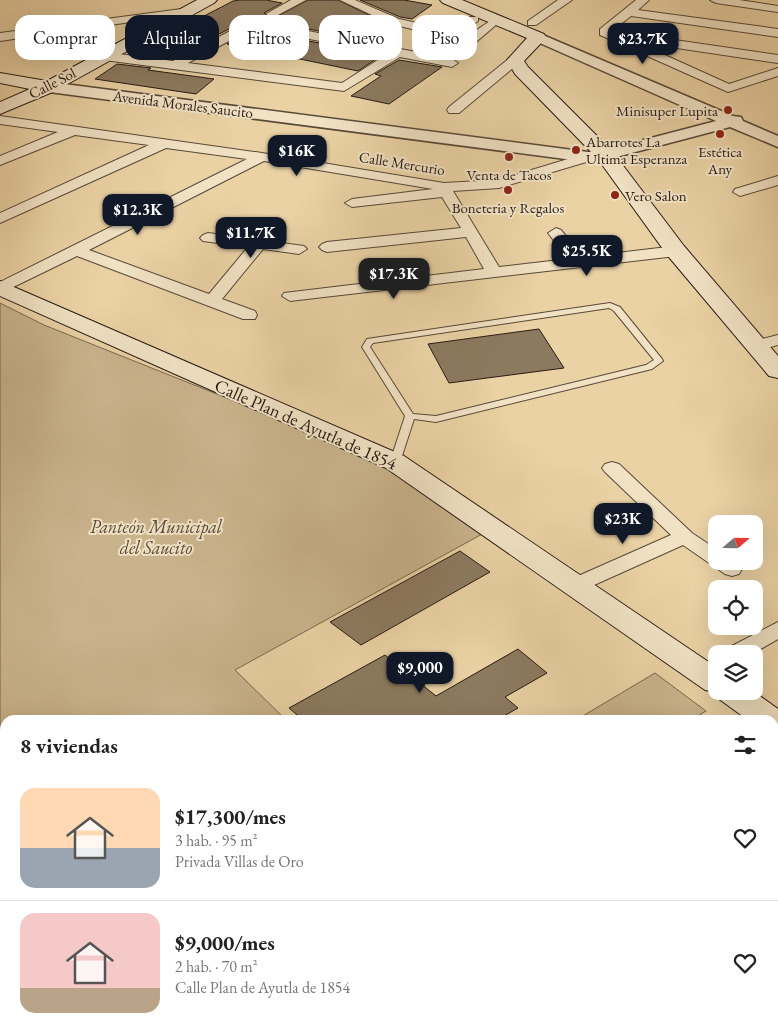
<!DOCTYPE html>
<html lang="es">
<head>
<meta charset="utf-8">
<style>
	:root { --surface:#fff; --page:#f2f2f2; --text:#222; --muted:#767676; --line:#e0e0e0; --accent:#111827 }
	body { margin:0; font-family:"EB Garamond",serif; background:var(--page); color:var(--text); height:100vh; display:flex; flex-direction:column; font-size:19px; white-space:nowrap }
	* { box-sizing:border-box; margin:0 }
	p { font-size:16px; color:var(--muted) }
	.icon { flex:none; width:28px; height:28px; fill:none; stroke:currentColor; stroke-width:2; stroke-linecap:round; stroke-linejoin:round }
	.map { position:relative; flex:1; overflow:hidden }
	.details { position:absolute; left:0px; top:715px; width:779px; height:321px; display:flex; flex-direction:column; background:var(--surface); border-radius:15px 15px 0 0; box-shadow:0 5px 20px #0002 }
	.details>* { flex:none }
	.hud { position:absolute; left:15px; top:15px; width:500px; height:45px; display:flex; gap:10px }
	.needle { width:32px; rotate:70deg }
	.controls { position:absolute; left:708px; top:515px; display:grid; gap:10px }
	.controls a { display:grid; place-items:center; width:55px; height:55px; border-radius:10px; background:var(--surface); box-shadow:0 5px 20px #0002; font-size:25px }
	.price { position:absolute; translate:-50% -42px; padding:0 11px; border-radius:10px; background:var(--accent); color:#fff; font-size:16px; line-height:32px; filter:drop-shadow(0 1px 2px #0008) }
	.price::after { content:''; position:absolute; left:50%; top:30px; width:15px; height:11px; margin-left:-8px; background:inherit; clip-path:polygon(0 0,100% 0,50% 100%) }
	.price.current { background:#222; color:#fff }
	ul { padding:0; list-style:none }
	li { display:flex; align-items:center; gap:15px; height:125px; padding:0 20px }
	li+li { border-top:1px solid var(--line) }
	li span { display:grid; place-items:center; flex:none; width:140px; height:100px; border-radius:15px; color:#555 }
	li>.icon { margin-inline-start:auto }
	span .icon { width:60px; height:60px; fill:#fffc; stroke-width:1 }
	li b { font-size:21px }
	h2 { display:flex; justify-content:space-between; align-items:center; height:60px; padding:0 20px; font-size:21px }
	.tag { padding:0 18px; border-radius:15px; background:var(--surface); box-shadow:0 5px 20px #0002; font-size:18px; line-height:45px }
	.tag.current { background:var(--accent); color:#fff }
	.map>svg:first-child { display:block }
	.green { fill:#c9b38c; stroke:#786750 }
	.building { fill:#8c7a5f; stroke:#271b14 }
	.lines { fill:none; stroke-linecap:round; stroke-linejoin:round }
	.service-casing { stroke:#584938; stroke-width:2 }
	.minor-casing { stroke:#584938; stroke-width:2 }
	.tertiary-casing { stroke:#584938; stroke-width:3 }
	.secondary-casing { stroke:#271b14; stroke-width:2 }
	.service { fill:#f1e2c4; fill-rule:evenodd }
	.minor { fill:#f1e2c4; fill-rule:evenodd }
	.tertiary { fill:#f1e2c4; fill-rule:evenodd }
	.secondary { fill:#f1e2c4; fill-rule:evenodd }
	.poi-dot { fill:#8f2418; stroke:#f1e2c4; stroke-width:2 }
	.labels { text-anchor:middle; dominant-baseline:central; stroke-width:4; stroke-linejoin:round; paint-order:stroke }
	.far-street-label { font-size:15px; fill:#271b14; stroke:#f1e2c4 }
	.far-poi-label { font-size:15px; fill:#271b14; stroke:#f1e2c4 }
	.street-label { font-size:18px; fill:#271b14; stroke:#f1e2c4 }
	.park-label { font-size:18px; font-style:italic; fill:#584938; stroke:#f1e2c4 }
</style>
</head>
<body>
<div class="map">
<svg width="778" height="1036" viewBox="0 0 778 1036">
	<rect width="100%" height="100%" fill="#ead2a5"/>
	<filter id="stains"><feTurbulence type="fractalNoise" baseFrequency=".004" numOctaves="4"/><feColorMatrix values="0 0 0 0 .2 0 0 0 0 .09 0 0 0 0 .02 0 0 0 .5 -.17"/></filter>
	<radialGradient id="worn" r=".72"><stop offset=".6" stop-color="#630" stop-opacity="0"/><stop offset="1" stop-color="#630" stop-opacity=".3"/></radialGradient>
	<!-- green -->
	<path class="green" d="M0,303L44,325L372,456L484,533L235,670L286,720H5V1031H774V838L778,839V1036H0Z
		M655,673L706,711L691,720H576Z"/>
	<!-- building -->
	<path class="building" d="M240,0H266L282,3L264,13L272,19L308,0H338L394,27L371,41L251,18L169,59L131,54L233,1Z
		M360,0H404L432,5L412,19L400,17Z
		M253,30L375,54L382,55L358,71L227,44Z
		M399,60L442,67L389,104L351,96L381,76L375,74Z
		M117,64L151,68L148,70L214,79L196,94L95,79Z
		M539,329L564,368L449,383L428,344Z
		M460,551L490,572L361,645L330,622Z
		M518,649L547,673L505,697L518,708L497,720H303L289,708L385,655L436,696Z"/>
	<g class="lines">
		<defs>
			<path id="service" d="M610,303L620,307L662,359L663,361L652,369L436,422L414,419L400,462L398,464H392L390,462L405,416L362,347L367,339ZM609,308L614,311L654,360L646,365L436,416L413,414L370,347L373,343Z"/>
			<path id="minor" d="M291,0H306L276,16L272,17L266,14Z
				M340,0H355L399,19L449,30L470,17H478V21L461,33L469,35L490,21L496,25L476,42L461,50L455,46L461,40L453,38L446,43H438L436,40L441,36L391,24Z
				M558,0H572L536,25H528V21Z
				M636,0H649L638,10L778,29V37L631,16L612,31L628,39L634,34L778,55V63L636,42L729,84L778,68V76L728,92L600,35V29Z
				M710,0H739L778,6V12L716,3Z
				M189,8L193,9V13L0,41V33Z
				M251,20L452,59L458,63L452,67L400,57L344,91L104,60L98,56L104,52L173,61ZM253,28L387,54L342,83L188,63Z
				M515,56L519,57L521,60L519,63L459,113H449L447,110L449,107L511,57Z
				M0,116L262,153L444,183L498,180L588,153L595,157L593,160L499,188L453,191L499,267L568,259L548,233L556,228L561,230L583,257L676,246L684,251L676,256L290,301L282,296L284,293L484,269L466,237L327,252L322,250L319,247L322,244L327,242L461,228L442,197L352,207L345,203L352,199L433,189L264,161L89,250L209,294L248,247L203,241L200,238L203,235L208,233L304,246L307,249L299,254L263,249L222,299L255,311L257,315L255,319H243L77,256L1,293L0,282L247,159L166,148L0,223V213L149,145L75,135L0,165V156L58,132L0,124Z
				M778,176V185L740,196L733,192L735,189Z
				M778,335V345L756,351L750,350L747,346L750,342Z
				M612,462L619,464L692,533L716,549V561C727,561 736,559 742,569L739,574L732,576L725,574L683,545L583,590L576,592L569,590L565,585L569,580L671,535L605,472L602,468L605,464Z
				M778,622V639L752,654H723L726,649Z"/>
			<path id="tertiary" d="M538,33L733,116L741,117L743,121L778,136V147L730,127L605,160L588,162L49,92L41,87L49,82L588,152L605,150L716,121L533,40L531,37Z"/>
			<path id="secondary" d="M197,0H217L214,3L55,91L0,114V102L30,89L0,83V73L47,81Z
				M440,0H462L544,34L546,37L544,40L524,61L528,67L612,151L684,246L778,356V378L769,376L668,256L598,159L515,74L507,60L527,38L443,3Z
				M0,281L404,456L716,667V691H753L778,709V729L774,731V720H748L719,699L715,692L705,690L386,468L0,296Z"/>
		</defs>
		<!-- service casing -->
		<use href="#service" class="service-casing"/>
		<!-- minor casing -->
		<use href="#minor" class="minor-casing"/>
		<!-- tertiary casing -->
		<use href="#tertiary" class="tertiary-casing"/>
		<!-- secondary casing -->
		<use href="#secondary" class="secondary-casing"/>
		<!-- service -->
		<use href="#service" class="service"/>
		<!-- minor -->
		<use href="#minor" class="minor"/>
		<!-- tertiary -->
		<use href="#tertiary" class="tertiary"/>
		<!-- secondary -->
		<use href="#secondary" class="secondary"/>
	</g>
	<!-- markers -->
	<g class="poi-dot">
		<circle cx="728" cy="110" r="5"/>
		<circle cx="720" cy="134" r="5"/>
		<circle cx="576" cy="150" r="5"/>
		<circle cx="509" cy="157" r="5"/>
		<circle cx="508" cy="190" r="5"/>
		<circle cx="615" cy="195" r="5"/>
	</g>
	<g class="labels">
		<!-- far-street labels -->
		<g class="far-street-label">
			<text transform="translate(52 83) rotate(-27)">Calle Sol</text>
			<text transform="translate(183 104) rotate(7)">Avenida Morales Saucito</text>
			<text transform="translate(402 163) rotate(9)">Calle Mercurio</text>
		</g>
		<!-- far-poi labels -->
		<g class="far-poi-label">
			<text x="718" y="110" text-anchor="end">Minisuper Lupita</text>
			<text x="586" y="141" text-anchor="start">Abarrotes La<tspan x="586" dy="17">Ultima Esperanza</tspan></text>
			<text x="720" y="151">Estética<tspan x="720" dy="17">Any</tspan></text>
			<text x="509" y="174">Venta de Tacos</text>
			<text x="625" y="195" text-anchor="start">Vero Salon</text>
			<text x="508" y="207">Boneteria y Regalos</text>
		</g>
		<!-- street labels -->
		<g class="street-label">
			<text transform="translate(306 424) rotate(24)">Calle Plan de Ayutla de 1854</text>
		</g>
		<!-- park labels -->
		<g class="park-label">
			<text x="156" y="526">Panteón Municipal<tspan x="156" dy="21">del Saucito</tspan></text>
		</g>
	</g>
	<rect width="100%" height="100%" filter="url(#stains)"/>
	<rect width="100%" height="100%" fill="url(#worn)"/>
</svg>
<div class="controls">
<a><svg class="needle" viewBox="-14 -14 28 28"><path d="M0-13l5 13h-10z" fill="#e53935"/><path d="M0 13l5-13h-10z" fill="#767676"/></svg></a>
<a><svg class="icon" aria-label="locate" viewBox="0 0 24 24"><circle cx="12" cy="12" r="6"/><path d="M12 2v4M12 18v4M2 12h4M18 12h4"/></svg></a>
<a><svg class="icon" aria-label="layers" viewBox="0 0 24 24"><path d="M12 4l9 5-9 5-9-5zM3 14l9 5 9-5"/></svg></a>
</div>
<b class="price" style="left:643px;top:65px">$23.7K</b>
<b class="price" style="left:297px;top:177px">$16K</b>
<b class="price" style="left:138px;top:236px">$12.3K</b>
<b class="price" style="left:251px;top:259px">$11.7K</b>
<b class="price" style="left:587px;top:277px">$25.5K</b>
<b class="price current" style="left:394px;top:300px">$17.3K</b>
<b class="price" style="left:623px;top:545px">$23K</b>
<b class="price" style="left:420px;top:694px">$9,000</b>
<div class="hud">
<a class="tag">Comprar</a>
<a class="tag current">Alquilar</a>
<a class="tag">Filtros</a>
<a class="tag">Nuevo</a>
<a class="tag">Piso</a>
</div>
<section class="details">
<h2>8 viviendas<svg class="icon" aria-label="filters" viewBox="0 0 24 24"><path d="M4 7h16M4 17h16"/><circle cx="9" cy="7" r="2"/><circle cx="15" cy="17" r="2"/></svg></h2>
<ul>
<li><span style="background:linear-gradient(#ffd9b3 60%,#9aa5b1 0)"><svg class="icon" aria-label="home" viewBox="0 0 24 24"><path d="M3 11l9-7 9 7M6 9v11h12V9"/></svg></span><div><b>$17,300/mes</b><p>3 hab. · 95 m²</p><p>Privada Villas de Oro</p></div><svg class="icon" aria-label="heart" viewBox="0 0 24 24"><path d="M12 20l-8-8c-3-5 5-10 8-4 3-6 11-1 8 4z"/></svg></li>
<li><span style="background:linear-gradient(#f6c9c9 75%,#b9a48a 0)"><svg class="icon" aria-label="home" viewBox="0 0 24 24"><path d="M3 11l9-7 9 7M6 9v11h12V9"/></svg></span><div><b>$9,000/mes</b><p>2 hab. · 70 m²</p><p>Calle Plan de Ayutla de 1854</p></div><svg class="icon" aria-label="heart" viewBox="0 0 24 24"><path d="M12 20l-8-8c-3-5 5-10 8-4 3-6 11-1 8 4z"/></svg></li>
</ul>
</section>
</div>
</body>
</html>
